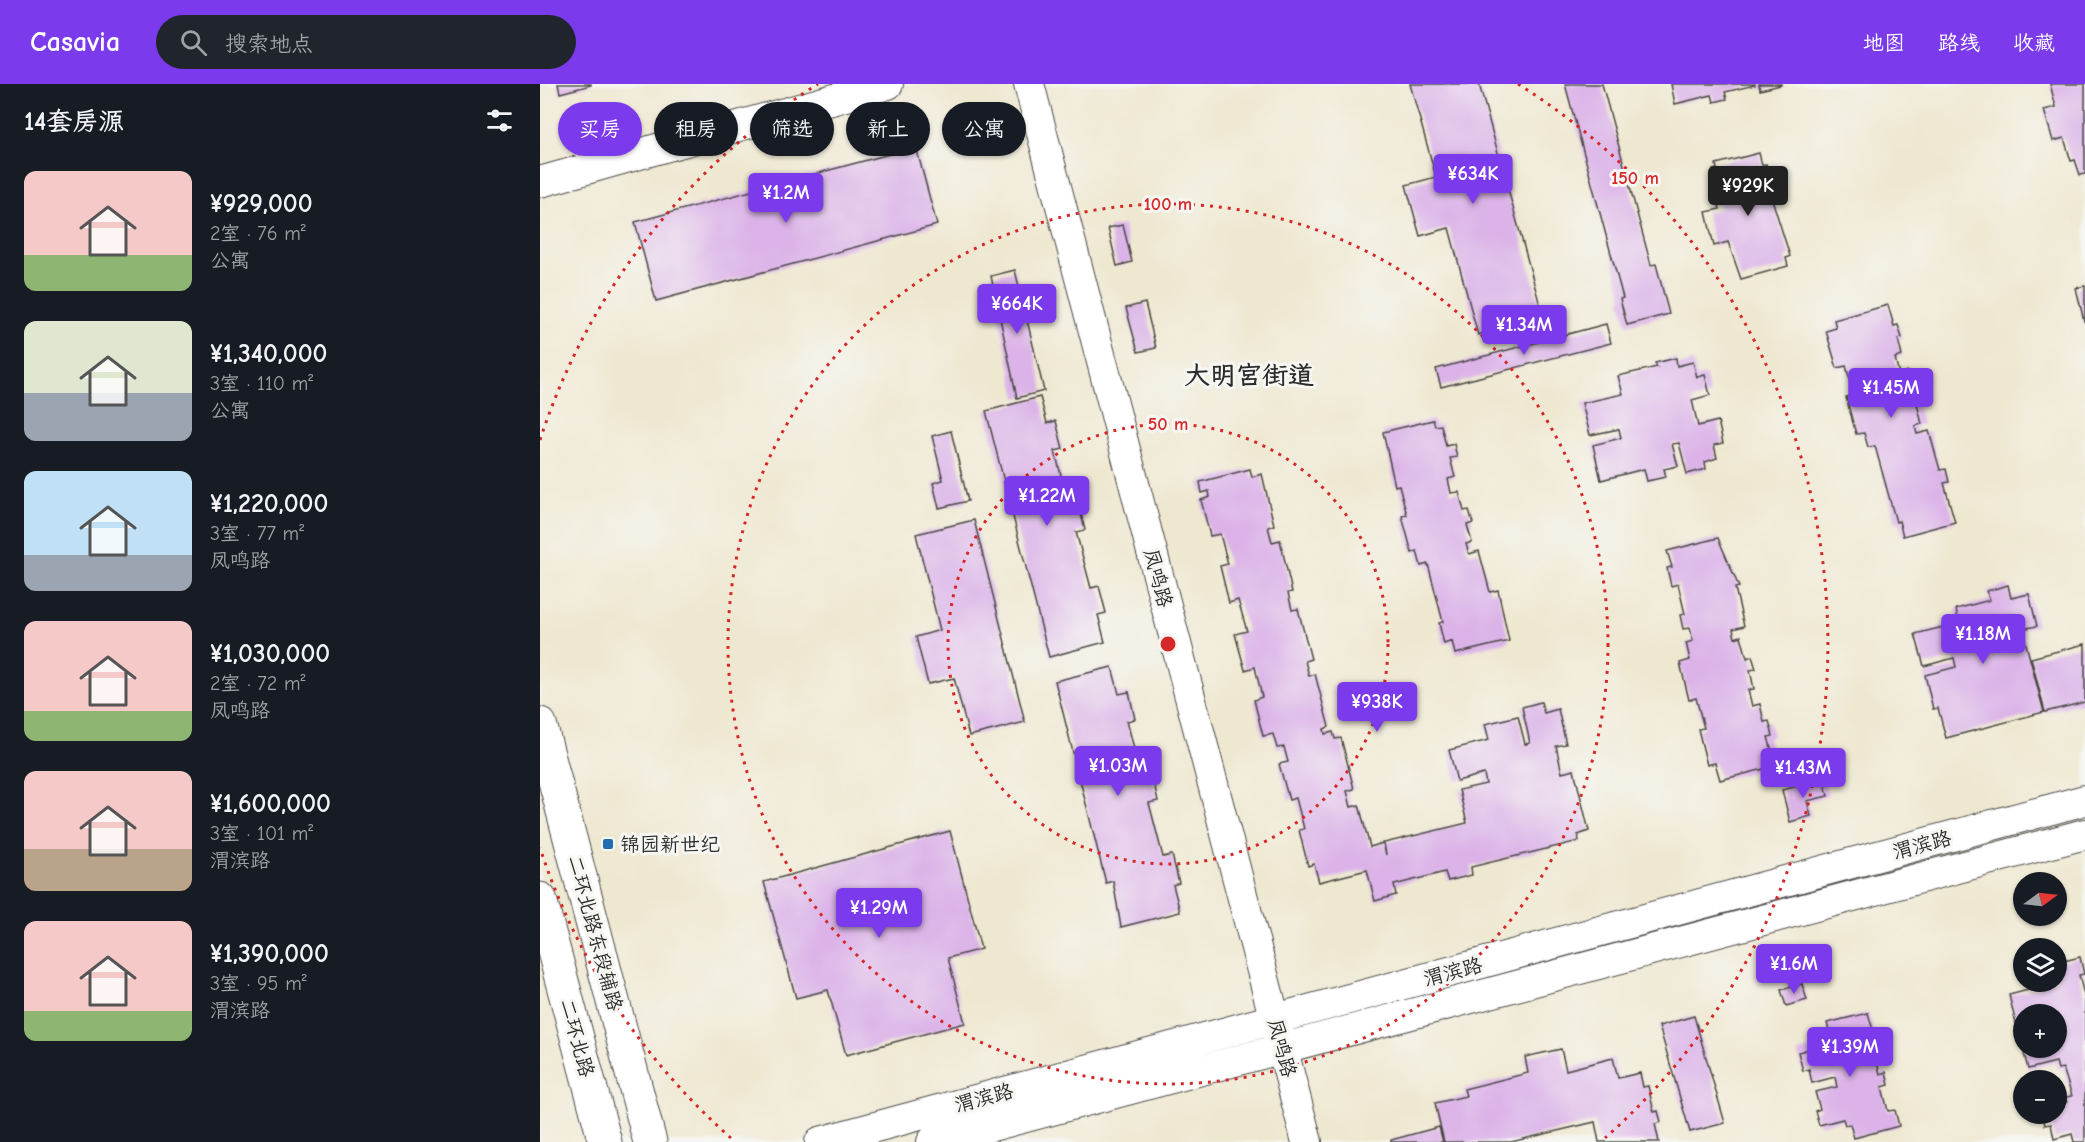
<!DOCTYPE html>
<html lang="zh">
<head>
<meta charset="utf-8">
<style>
	:root { --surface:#171b24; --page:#20242c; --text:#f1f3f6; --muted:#9ea1a6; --accent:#7c3aed }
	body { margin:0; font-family:"Comic Neue","LXGW WenKai TC",sans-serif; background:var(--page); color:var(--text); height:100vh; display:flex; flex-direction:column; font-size:22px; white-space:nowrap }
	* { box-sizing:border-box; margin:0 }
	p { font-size:20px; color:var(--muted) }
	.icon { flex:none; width:33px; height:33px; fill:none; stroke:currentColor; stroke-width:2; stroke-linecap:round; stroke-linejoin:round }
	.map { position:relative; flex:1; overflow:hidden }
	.drawer { display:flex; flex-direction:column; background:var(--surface); width:540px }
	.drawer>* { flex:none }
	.top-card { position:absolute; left:18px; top:18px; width:570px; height:54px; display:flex; gap:12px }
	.needle { width:39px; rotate:75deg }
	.tools { position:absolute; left:1473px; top:788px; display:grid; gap:12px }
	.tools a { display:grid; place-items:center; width:54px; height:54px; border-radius:50%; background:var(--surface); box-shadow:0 2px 4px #0004; font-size:30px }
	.price { position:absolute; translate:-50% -51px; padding:0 14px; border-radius:6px; background:var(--accent); color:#fff; font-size:20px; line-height:39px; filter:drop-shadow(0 2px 3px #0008) }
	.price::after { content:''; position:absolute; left:50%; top:36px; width:18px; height:14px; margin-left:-9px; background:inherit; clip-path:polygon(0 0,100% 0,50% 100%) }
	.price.on { background:#222; color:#fff }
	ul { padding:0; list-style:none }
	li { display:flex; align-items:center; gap:18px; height:150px; padding:0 24px }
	li span { display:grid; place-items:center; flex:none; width:168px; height:120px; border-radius:12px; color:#555 }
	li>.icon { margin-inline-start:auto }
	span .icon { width:72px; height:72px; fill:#fffc; stroke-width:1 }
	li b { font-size:26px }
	h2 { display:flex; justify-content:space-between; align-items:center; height:72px; padding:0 24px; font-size:26px }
	.chip { padding:0 21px; border-radius:27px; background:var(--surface); box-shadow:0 2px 4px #0004; font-size:21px; line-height:54px }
	.chip.on { background:var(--accent); color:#fff }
	header { display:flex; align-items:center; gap:36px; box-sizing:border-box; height:84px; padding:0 30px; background:var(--accent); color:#fff }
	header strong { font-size:28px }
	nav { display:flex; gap:33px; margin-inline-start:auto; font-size:21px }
	.search { width:420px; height:54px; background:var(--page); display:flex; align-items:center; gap:15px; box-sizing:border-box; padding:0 21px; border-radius:33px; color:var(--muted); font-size:22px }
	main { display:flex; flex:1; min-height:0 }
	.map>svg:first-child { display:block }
	.building { fill:#dbb3e8 }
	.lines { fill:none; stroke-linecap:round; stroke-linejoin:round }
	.minor-casing { stroke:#484744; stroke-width:32 }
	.major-casing { stroke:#484744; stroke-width:35 }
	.highway-casing { stroke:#484744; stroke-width:35 }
	.minor { stroke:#fff; stroke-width:30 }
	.major { stroke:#fff; stroke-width:33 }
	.highway { stroke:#fff; stroke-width:33 }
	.ring { fill:none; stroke:#d62828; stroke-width:3; stroke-dasharray:3 6 }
	.poi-dot { fill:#1f6fb2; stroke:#f6f6f2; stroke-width:2 }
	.labels { text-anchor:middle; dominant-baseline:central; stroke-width:6; stroke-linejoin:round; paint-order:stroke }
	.street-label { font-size:20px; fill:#2b2b2b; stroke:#f6f6f2 }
	.poi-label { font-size:20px; fill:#2b2b2b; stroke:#f6f6f2; text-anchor:start }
	.district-label { font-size:26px; font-weight:bold; fill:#2b2b2b; stroke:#f6f6f2 }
	.centre { fill:#d62828; stroke:#f6f6f2; stroke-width:3 }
	.ring-label { font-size:18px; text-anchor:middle; font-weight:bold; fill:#d62828; stroke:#f6f6f2; stroke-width:6; stroke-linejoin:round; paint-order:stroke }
</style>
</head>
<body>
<header>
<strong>Casavia</strong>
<div class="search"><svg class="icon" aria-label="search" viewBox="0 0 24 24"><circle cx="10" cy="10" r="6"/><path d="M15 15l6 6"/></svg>搜索地点</div>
<nav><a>地图</a><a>路线</a><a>收藏</a></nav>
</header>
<main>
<section class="drawer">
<h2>14套房源<svg class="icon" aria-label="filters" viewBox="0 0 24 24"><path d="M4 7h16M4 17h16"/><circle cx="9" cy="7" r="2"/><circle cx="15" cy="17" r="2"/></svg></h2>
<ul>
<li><span style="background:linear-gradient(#f6c9c9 70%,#8fb573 0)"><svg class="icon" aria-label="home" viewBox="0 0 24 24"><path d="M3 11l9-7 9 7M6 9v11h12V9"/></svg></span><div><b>¥929,000</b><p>2室 · 76 m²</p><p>公寓</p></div></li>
<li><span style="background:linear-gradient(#dfe7d0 60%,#9aa5b1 0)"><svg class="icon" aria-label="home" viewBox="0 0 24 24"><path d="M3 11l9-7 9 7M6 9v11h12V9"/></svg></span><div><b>¥1,340,000</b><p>3室 · 110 m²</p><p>公寓</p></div></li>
<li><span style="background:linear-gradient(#bfe0f5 70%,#9aa5b1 0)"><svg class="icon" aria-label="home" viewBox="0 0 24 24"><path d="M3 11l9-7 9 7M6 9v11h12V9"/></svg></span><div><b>¥1,220,000</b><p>3室 · 77 m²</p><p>凤鸣路</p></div></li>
<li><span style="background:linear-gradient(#f6c9c9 75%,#8fb573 0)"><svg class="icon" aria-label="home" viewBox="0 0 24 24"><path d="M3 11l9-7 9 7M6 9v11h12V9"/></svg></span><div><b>¥1,030,000</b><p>2室 · 72 m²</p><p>凤鸣路</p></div></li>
<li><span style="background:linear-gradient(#f6c9c9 65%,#b9a48a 0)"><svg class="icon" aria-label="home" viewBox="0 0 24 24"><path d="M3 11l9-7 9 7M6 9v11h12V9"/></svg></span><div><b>¥1,600,000</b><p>3室 · 101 m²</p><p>渭滨路</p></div></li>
<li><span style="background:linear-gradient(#f6c9c9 75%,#8fb573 0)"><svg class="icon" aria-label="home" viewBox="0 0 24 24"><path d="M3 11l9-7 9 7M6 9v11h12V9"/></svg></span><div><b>¥1,390,000</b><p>3室 · 95 m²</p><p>渭滨路</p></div></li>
</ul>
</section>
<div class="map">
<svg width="1545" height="1058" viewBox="0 0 1545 1058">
	<rect width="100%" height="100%" fill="#f6f6f2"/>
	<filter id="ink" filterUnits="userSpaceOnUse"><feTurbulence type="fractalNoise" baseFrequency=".0167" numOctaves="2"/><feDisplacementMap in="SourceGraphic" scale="12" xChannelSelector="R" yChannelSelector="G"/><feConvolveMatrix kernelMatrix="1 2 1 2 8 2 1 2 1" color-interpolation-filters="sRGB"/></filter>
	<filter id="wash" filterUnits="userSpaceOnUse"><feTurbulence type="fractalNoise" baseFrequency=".008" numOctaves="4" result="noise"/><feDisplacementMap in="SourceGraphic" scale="24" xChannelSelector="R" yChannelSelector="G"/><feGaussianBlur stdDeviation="1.35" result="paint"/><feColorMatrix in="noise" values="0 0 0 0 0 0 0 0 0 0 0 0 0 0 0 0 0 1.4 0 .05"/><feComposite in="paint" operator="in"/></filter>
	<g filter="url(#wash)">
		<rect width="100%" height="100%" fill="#efe8d1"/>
		<g id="blocks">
			<!-- building -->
			<path class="building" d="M18,0H51V1L20,9Z
				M870,0H939L1003,232L938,251L909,144L880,152L866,101L896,93Z
				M1025,0H1062L1111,181L1116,180L1129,230L1087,241L1080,215L1083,214Z
				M1131,0H1215V1L1185,8L1187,15L1174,18L1172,11L1135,20Z
				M1219,0H1241V1L1220,6Z
				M1510,0H1545V90L1540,91L1535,76L1531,77L1524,54L1513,57L1504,26L1516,23Z
				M376,63L397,141L116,217L95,138Z
				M1219,69L1222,81L1226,80L1235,111L1231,112L1250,172L1246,174L1248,182L1201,195L1188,158L1174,162L1166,128L1180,125L1173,99L1177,98L1173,86L1177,85L1176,80Z
				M583,141L592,178L577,182L568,144Z
				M475,186L504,307L477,314L451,192Z
				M1545,202V236L1544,237L1536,204Z
				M605,219L616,264L598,268L586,224Z
				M1348,221L1354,242L1358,241L1362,254L1358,255L1362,272L1355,274L1359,290L1367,287L1379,319L1377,320L1382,340L1375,342L1377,350L1389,347L1400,386L1406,385L1409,398L1404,399L1415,438L1363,452L1359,437L1356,438L1335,362L1328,363L1324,349L1316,350L1306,313L1314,311L1306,282L1297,284L1286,247L1296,244L1294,236Z
				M1066,240L1071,259L901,303L896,285Z
				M1136,274L1137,282L1153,278L1157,293L1165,291L1170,311L1152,316L1158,342L1178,337L1183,359L1174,361L1177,374L1165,378L1166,385L1147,390L1139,359L1132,360L1138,382L1124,385L1126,393L1107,397L1104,385L1061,396L1053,361L1081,354L1079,345L1050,351L1042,319L1083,310L1078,292L1117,283L1115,279Z
				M500,313L507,339L516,337L523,365L515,367L528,420L538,418L545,446L536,448L551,504L559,502L566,529L558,531L565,558L509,573L446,327Z
				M893,336L895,342L901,341L906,362L914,360L917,373L910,374L915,393L908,395L911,409L919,408L924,427L929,426L933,439L927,441L932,458L926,460L929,470L939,467L950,508L958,506L969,557L915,570L912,557L904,560L899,539L903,538L888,480L881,482L877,467L872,469L862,432L867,431L859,401L855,402L843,348Z
				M411,347L428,417L399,424L393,399L403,396L392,352Z
				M710,385L712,393L722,390L734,441L728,443L732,458L740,456L752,508L748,509L752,526L758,525L771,575L765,577L769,592L775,590L789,643L784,645L785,650L793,648L795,655L801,654L814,705L807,707L811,723L819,721L830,763L843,759L846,771L844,759L927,739L919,706L946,700L944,690L917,697L909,666L949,656L945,640L978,632L985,660L990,659L982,623L1001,618L1004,629L1018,625L1026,660L1016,662L1022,689L1034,686L1049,747L1038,751L1039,757L931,783L932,791L908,797L905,788L854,801L856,811L835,817L827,786L779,798L774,780L768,782L759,746L764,745L756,714L749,716L739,680L748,678L744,663L737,664L733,650L723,652L714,616L722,613L715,583L705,586L695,550L707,547L698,516L689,519L680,482L688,480L680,450L670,452L661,416L670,413L669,407L662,409L660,398Z
				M434,436L485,638L429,652L414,594L388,600L376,553L400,546L376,450Z
				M1178,454L1199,503L1195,504L1204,542L1193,545L1195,554L1201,552L1207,574L1212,572L1216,585L1210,586L1214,605L1208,606L1212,622L1220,620L1224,638L1229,637L1233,652L1228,653L1233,671L1225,673L1228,684L1180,696L1175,679L1167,681L1158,645L1164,644L1156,614L1149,616L1140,579L1150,576L1146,559L1153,557L1150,544L1143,545L1140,531L1145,530L1138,500L1131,502L1127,484L1132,483L1127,467Z
				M1468,501L1471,514L1489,510L1497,542L1482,545L1504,628L1406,654L1398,624L1393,625L1385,591L1416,583L1414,574L1384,582L1375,550L1419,539L1416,525L1450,516L1447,507Z
				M1545,560V618L1505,628L1491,574Z
				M572,583L579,610L589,608L595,635L587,637L601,692L612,690L618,717L609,719L623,773L632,771L639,799L633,801L640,828L581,843L573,797L566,799L515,597Z
				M1284,696L1288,712L1267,717L1271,732L1250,738L1242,706Z
				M410,747L441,865L408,874L425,939L306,971L288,906L256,914L224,798Z
				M1540,873L1544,890L1539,891L1545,915V1058H1534L1532,1050L1514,1055L1511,1040L1505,1041L1502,1029H1516V1020L1527,1018L1525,1013L1532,1012L1523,984L1518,985L1516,978L1488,985L1480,954L1484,953V963H1516V930H1484V942L1477,944L1469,911L1496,904L1495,900L1501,897H1516V879Z
				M1262,900L1267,916L1246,922L1241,906Z
				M1328,929L1333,946L1329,947L1340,990L1346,988L1349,1001L1342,1003L1348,1027L1355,1026L1359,1042L1314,1054L1310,1040L1305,1041L1303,1035L1279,1041L1275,1027L1280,1025L1275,1008L1297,1003L1295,993L1272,999L1269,985L1263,987L1258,968L1286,961L1285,955L1291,954L1287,939Z
				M1154,932L1185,1039L1150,1048L1119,942Z
				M1021,965L1026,986L1073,974L1078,994L1100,989L1103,1003L1108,1002L1114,1028L1118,1027L1121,1038L1115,1040L1119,1058H1059L1055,1038L971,1058H904L895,1019L926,1012L924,1005L988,989L985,973Z
				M899,1043L903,1058H851V1056Z"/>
		</g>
	</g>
	<g filter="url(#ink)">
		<use href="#blocks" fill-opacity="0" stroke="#484744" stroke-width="1.5"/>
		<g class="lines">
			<defs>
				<path id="minor" d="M489,0L767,1058
					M0,98L348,0
					M280,1058L1545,716
					M392,1058L1545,750"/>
				<path id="major" d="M0,640L110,1058"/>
				<path id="highway" d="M0,815L65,1058"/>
			</defs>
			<!-- minor casing -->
			<use href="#minor" class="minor-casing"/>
			<!-- major casing -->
			<use href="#major" class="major-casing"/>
			<!-- highway casing -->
			<use href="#highway" class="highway-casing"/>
			<!-- minor -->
			<use href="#minor" class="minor"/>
			<!-- major -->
			<use href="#major" class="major"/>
			<!-- highway -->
			<use href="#highway" class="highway"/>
		</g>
	</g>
	<!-- distance rings -->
	<g class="ring">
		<circle cx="628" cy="560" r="220"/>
		<circle cx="628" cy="560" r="440"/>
		<path d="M191 1054A660 660 0 0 1 0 764M0 356A660 660 0 0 1 278 0M978 0A660 660 0 0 1 1065 1054"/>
	</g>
	<!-- markers -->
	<rect class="poi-dot" x="62" y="754" width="12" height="12" rx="3"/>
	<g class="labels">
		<!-- street labels -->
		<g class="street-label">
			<text transform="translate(618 494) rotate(75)">凤鸣路</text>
			<text transform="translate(1382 761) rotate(-15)">渭滨路</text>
			<text transform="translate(55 849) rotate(75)">二环北路东段辅路</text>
			<text transform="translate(913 888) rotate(-15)">渭滨路</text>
			<text transform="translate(37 954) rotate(75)">二环北路</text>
			<text transform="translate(742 964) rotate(75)">凤鸣路</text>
			<text transform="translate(444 1014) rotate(-15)">渭滨路</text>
		</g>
		<!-- poi labels -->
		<g class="poi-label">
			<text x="80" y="760">锦园新世纪</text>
		</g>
		<!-- district labels -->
		<g class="district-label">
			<text x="709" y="292">大明宫街道</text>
		</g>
	</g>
	<circle cx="628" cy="560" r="9" class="centre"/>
	<g class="ring-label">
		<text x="1095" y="100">150 m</text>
		<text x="628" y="126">100 m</text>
		<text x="628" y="346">50 m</text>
	</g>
</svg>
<div class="tools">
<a><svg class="needle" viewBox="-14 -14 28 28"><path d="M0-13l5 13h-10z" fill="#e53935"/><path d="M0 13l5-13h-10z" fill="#9ea1a6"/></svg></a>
<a><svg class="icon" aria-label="layers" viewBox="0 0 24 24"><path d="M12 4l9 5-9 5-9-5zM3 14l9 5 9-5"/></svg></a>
<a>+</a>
<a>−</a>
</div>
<b class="price" style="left:933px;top:121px">¥634K</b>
<b class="price on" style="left:1208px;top:133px">¥929K</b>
<b class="price" style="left:246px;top:140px">¥1.2M</b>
<b class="price" style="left:477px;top:251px">¥664K</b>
<b class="price" style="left:984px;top:272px">¥1.34M</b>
<b class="price" style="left:1351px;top:335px">¥1.45M</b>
<b class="price" style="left:507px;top:443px">¥1.22M</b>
<b class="price" style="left:1443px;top:581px">¥1.18M</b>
<b class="price" style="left:837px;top:649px">¥938K</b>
<b class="price" style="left:578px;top:713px">¥1.03M</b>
<b class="price" style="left:1263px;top:715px">¥1.43M</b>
<b class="price" style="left:339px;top:855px">¥1.29M</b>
<b class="price" style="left:1254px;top:911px">¥1.6M</b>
<b class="price" style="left:1310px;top:994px">¥1.39M</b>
<div class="top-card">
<a class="chip on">买房</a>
<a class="chip">租房</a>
<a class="chip">筛选</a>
<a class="chip">新上</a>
<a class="chip">公寓</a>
</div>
</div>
</main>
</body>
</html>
